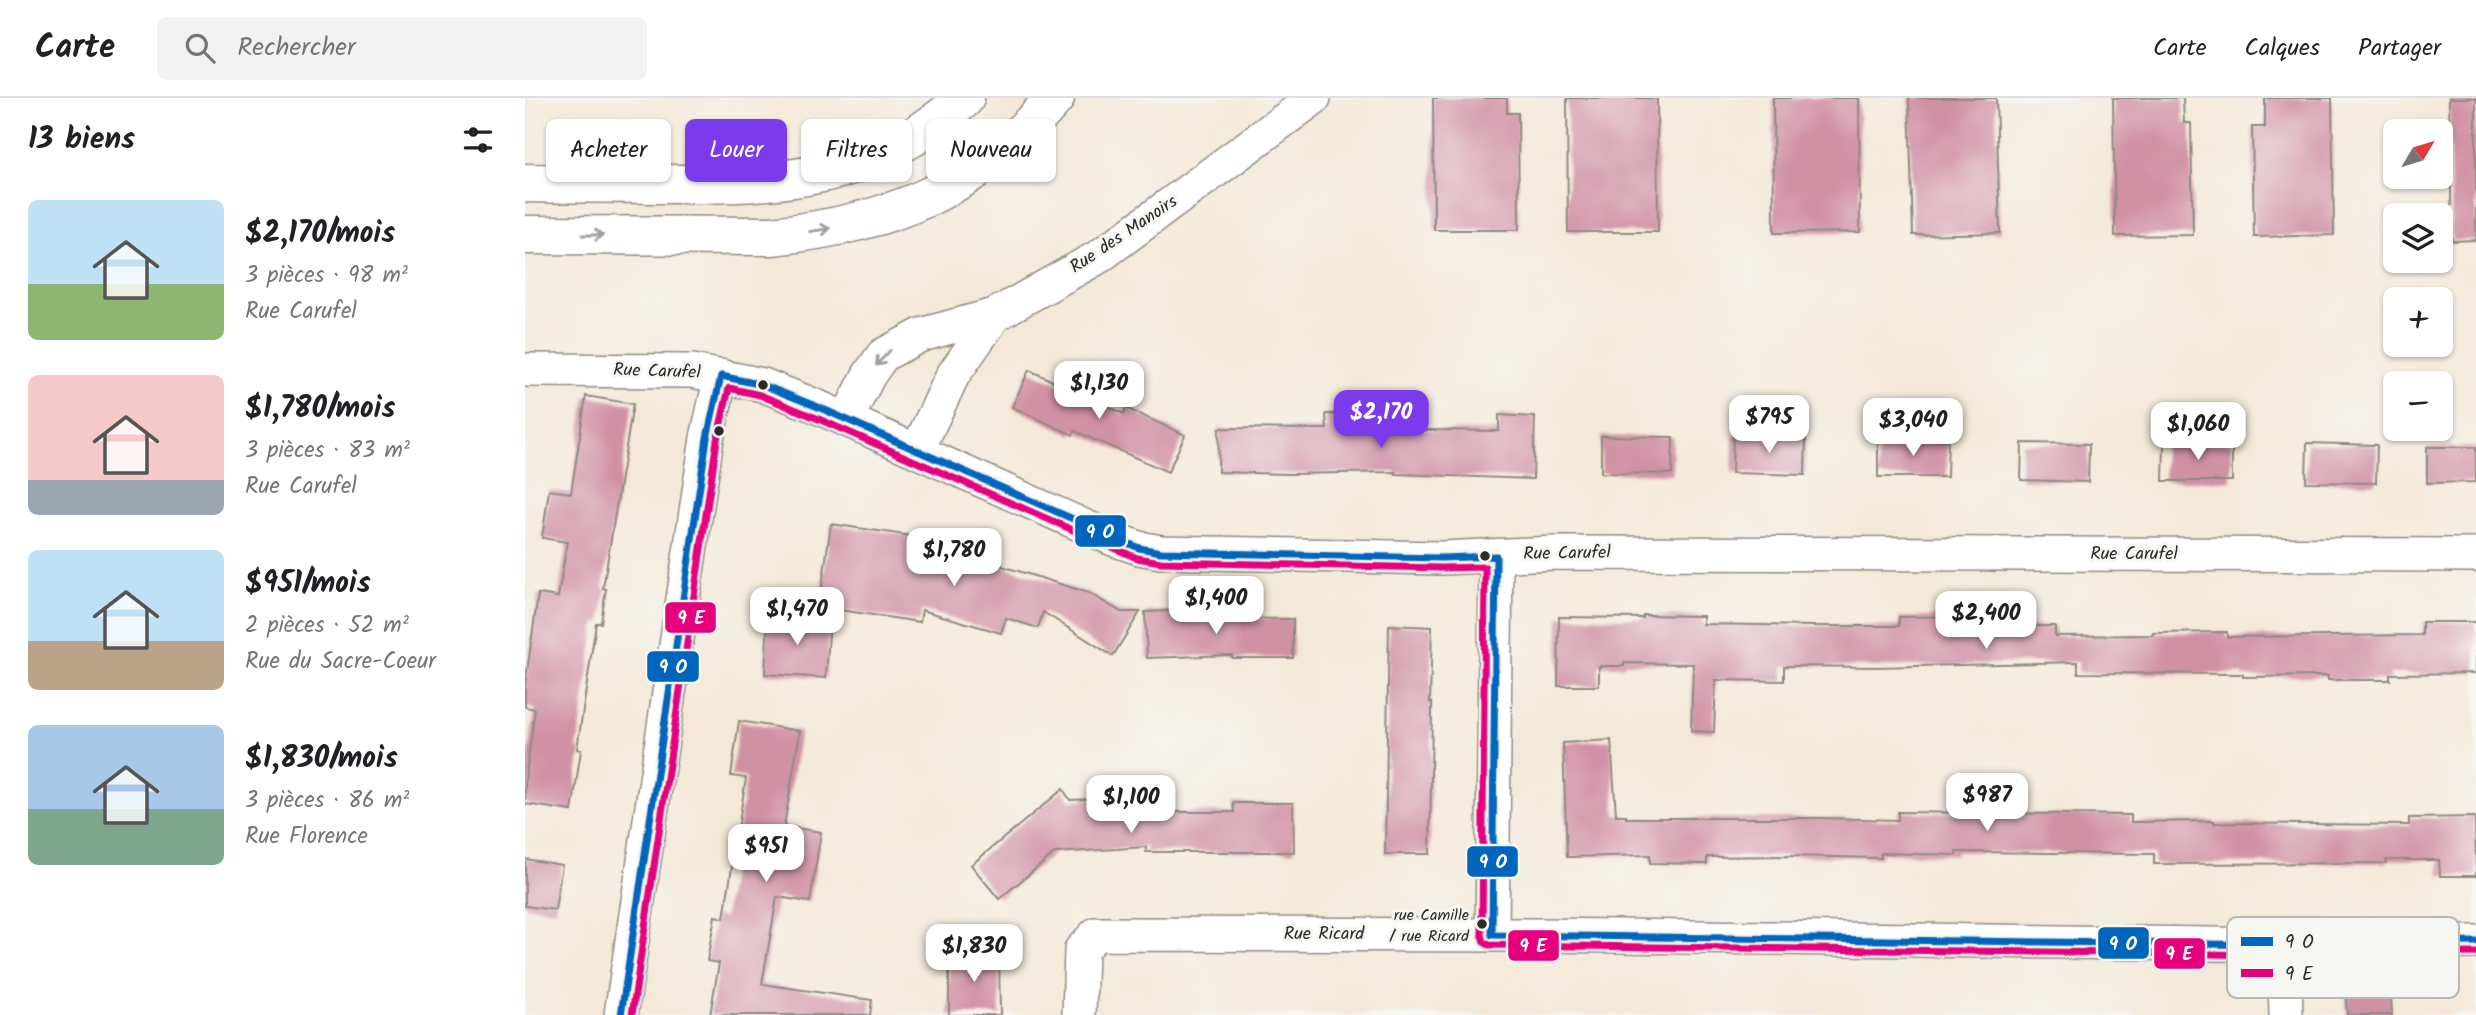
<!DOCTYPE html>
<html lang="fr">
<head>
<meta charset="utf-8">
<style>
	:root { --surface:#fff; --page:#f2f2f2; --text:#202124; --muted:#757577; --line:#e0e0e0; --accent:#7c3aed }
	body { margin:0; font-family:Kalam,sans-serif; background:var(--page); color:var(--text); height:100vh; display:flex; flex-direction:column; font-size:26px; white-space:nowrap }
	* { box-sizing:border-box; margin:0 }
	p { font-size:23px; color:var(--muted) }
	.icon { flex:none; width:38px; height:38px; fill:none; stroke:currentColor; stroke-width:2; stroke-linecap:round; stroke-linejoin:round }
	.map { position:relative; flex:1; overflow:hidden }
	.side { display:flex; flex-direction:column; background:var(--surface); width:525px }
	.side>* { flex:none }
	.top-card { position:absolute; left:21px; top:21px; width:665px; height:63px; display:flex; gap:14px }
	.needle { width:46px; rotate:52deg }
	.tools { position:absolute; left:1858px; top:21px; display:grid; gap:14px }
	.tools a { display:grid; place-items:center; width:70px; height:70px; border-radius:10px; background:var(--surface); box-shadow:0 2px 5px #0004; font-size:35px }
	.price { position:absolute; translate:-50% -60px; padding:0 16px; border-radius:14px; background:#fff; color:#222; font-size:23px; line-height:46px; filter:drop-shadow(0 2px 4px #0008) }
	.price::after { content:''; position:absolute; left:50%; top:42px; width:21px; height:16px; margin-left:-10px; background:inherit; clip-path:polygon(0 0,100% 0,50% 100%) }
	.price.selected { background:var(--accent); color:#fff }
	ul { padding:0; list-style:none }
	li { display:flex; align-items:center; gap:21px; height:175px; padding:0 28px }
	li span { display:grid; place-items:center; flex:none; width:196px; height:140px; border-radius:10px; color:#555 }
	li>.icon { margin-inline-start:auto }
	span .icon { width:84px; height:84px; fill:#fffc; stroke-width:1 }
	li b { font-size:30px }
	h2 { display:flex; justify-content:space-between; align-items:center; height:84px; padding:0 28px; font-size:30px }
	.tag { padding:0 24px; border-radius:10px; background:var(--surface); box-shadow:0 2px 5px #0004; font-size:24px; line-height:63px }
	.tag.selected { background:var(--accent); color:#fff }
	header { display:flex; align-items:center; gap:42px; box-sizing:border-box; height:98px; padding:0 35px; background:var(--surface); border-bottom:2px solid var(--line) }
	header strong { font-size:33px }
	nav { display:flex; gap:38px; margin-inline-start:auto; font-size:24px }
	.search { width:490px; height:63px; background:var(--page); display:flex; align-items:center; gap:18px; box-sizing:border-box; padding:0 24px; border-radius:10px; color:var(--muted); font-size:26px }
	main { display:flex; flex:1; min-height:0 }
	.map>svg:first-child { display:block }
	.building { fill:#d191a5 }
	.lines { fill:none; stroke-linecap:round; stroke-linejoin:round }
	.minor-casing { stroke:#908a82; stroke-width:36 }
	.motorway-casing { stroke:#908a82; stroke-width:41 }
	.minor { stroke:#fff; stroke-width:33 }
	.motorway { stroke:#fff; stroke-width:38 }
	.bus-1-casing { stroke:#f6f6f2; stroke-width:12 }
	.bus-2-casing { stroke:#f6f6f2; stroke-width:12 }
	.bus-1 { stroke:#0065bd; stroke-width:7 }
	.bus-2 { stroke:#e5007d; stroke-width:7 }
	.oneway { stroke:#a0a0a0 }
	.bus-dot { fill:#2b2b2b; stroke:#f6f6f2; stroke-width:2.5 }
	.labels { text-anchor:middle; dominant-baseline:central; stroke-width:6; stroke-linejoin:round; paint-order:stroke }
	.bus-label { font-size:16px; fill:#2b2b2b; stroke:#f6f6f2; text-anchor:end }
	.street-label { font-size:18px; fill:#2b2b2b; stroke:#f6f6f2 }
	.key { fill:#f6f6f2; stroke:#b9b9b6; stroke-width:2 }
	.key-label { font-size:19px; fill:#2b2b2b }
	.line-badge { stroke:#f6f6f2; stroke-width:2.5 }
	.badge-label { font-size:19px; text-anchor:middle; font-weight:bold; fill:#fff }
</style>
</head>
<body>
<header>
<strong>Carte</strong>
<div class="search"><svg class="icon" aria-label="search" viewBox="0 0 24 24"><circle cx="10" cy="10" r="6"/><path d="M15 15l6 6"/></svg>Rechercher</div>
<nav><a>Carte</a><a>Calques</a><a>Partager</a></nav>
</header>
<main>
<section class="side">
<h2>13 biens<svg class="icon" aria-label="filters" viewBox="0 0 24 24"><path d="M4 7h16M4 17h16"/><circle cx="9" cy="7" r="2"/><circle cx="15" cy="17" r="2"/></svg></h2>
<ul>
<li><span style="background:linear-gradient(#bfe0f5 60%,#8fb573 0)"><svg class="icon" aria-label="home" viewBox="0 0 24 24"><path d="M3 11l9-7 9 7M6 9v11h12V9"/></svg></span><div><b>$2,170/mois</b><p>3 pièces · 98 m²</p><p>Rue Carufel</p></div></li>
<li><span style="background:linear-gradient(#f6c9c9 75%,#9aa5b1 0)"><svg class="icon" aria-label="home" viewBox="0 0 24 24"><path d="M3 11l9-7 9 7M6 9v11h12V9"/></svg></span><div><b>$1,780/mois</b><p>3 pièces · 83 m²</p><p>Rue Carufel</p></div></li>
<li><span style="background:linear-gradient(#bfe0f5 65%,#b9a48a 0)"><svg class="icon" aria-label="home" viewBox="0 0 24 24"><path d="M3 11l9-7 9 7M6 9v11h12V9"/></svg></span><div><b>$951/mois</b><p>2 pièces · 52 m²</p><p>Rue du Sacre-Coeur</p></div></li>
<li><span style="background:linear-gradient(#a9c7e8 60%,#7fa58c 0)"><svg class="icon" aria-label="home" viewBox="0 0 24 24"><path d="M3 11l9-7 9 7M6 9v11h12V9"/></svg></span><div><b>$1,830/mois</b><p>3 pièces · 86 m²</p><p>Rue Florence</p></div></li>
</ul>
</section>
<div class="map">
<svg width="1951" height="917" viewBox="0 0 1951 917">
	<rect width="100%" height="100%" fill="#f6f6f2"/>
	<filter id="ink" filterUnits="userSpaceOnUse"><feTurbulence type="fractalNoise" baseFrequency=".0143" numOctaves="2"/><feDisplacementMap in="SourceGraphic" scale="14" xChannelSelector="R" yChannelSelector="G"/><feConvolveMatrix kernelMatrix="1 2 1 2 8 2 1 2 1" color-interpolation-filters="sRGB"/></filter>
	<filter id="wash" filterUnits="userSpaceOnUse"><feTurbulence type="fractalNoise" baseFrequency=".00686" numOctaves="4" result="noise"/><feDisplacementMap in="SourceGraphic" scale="28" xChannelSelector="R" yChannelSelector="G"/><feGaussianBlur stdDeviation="1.57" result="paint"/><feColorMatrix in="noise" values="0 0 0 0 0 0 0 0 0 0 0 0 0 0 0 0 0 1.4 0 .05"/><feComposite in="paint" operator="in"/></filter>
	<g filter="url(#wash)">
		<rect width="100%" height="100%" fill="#f4e9d8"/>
		<g id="blocks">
			<!-- building -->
			<path class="building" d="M908,0H982V15H993L994,132H909Z
				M1042,0H1132L1133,134H1043Z
				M1248,0H1334L1335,134L1249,135Z
				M1384,0H1471L1475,135L1388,137Z
				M1588,0H1658L1659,25H1666L1668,137L1590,138Z
				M1740,0H1807L1809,137L1729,139L1727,29H1740Z
				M1924,0H1951V142L1927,143Z
				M504,272L599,316L601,310L660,337L643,374L550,333L548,337L487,309Z
				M61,298L108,306L78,490L81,491L76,525H71L64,572L52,651L56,652L47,713L0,706V682L10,611L0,609V588L13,496L33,499L42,444L17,440L24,392L46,395Z
				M801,316H836V331L974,333V317L1010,319L1008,381L871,376V374L764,376L693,374L694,330L802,331Z
				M1208,337L1281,339L1280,377L1207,375Z
				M1076,338L1148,339L1147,376L1076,375Z
				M1353,341L1423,342L1422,379H1353Z
				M1497,345L1564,346L1563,384L1496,382Z
				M1639,345H1707V383H1638Z
				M1782,345L1852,347L1851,385L1781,384Z
				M1902,349H1951V384L1902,385Z
				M306,426L407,441L406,446L564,495L596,514H615L588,558L518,514L513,530L481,520L476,535L397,512L395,524L294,509Z
				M682,511V520L768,521V560H707V557L622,560L620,514Z
				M243,517L305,522L301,580L240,576Z
				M1118,517L1178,518V526L1288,528H1374V519L1449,518V528H1530V538L1628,537V535L1702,534V539L1897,537V524H1951V575L1865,576V582H1803V578L1718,579V576L1553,575V564L1351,569L1259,568V583L1191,582L1189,634L1166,633L1168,566L1099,565V568H1074V588H1033L1034,519L1118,520Z
				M864,527L907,529L905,604H907L905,756H860Z
				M214,623L275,633L259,728L296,734L285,804L252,799L237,886L347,902L345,917H185L194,865L182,863L190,818L199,820L221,680L206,678Z
				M1086,642L1091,717H1101V720H1296L1373,722V714L1606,717V724L1689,723V725L1884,727V720L1950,719L1951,778H1915L1914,762H1861V765L1629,766V756L1431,754V757L1356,755V760L1262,758L1182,759V766L1125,765V757L1042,759L1038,645Z
				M538,691L545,702L584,700L585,714H709L708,705H768L769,754H621V749L530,755L474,801L446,767Z
				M0,761L37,767L30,812L0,808Z
				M424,854H474L475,917H424Z
				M1865,881L1867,917H1822L1820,884Z"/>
		</g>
	</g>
	<g filter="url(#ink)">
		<use href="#blocks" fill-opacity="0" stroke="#908a82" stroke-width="2"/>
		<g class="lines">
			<defs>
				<path id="minor" d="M0,272L167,273L238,287L293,309L588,441L614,450L636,454L916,460L1029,455L1951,457
					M321,322L344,277L358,257L396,237L470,217L575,158L789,0
					M392,353L428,277L470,217
					M967,837L971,458
					M1759,847L1761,917
					M96,917L182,340L196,278
					M554,917L556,852L571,836L1017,837L1759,847L1951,844"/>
				<path id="motorway" d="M0,85C44,86 89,85 133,86C255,86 344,86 440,0
					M0,137L247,138C365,126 450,92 530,0"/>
			</defs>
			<!-- minor casing -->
			<use href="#minor" class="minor-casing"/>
			<!-- motorway casing -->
			<use href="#motorway" class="motorway-casing"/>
			<!-- minor -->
			<use href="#minor" class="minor"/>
			<!-- motorway -->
			<use href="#motorway" class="motorway"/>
			<defs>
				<path id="bus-1" d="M96,917L182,340L196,278L238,287L293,309L614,450L636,454L916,460L971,458L967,837L1759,847L1951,844"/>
				<path id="bus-2" d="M107,917L192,342L204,290L235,297L289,319L612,460L636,464L916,470L960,469L957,837L959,844L964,847L1759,857L1951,855"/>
			</defs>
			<!-- bus-1 casing -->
			<use href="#bus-1" class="bus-1-casing"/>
			<!-- bus-2 casing -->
			<use href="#bus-2" class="bus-2-casing"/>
			<!-- bus-1 -->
			<use href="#bus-1" class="bus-1"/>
			<!-- bus-2 -->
			<use href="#bus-2" class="bus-2"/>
		</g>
		<!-- one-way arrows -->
		<defs><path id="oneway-shaft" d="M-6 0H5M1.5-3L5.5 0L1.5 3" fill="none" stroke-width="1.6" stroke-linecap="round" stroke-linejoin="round" transform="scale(1.75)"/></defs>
		<g class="oneway">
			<use href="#oneway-shaft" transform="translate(295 132) rotate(-9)"/>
			<use href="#oneway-shaft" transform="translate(68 137)"/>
			<use href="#oneway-shaft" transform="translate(358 260) rotate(133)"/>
		</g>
	</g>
	<!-- markers -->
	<g class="bus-dot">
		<circle cx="238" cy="287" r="6"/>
		<circle cx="194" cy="333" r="6"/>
		<circle cx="960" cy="458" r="6"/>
		<circle cx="957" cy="826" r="6"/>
	</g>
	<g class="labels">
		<!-- bus labels -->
		<g class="bus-label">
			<text x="944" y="817">rue Camille<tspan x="944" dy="21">/ rue Ricard</tspan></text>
		</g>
		<!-- street labels -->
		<g class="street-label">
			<text transform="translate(599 137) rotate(-34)">Rue des Manoirs</text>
			<text transform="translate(132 274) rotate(2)">Rue Carufel</text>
			<text transform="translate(1042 456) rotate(-1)">Rue Carufel</text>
			<text x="1609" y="456">Rue Carufel</text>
			<text x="799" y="836">Rue Ricard</text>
		</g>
	</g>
	<!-- legend -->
	<rect x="1702" y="819" width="232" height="81" rx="10" class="key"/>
	<rect x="1716" y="839" width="32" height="9" fill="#0065bd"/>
	<rect x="1716" y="871" width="32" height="8" fill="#e5007d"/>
	<g class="key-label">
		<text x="1760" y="850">9 O</text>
		<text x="1760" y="882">9 E</text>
	</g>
	<g class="line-badge">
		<rect x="549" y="416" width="53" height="34" rx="7" fill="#0065bd"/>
		<rect x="139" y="503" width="53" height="33" rx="7" fill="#e5007d"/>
		<rect x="121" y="552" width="54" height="33" rx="7" fill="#0065bd"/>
		<rect x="941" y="747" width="53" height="33" rx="7" fill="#0065bd"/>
		<rect x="1572" y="828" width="53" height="34" rx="7" fill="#0065bd"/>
		<rect x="982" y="831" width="53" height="33" rx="7" fill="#e5007d"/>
		<rect x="1628" y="839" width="53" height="33" rx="7" fill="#e5007d"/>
	</g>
	<g class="badge-label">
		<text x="575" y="440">9 O</text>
		<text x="166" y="526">9 E</text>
		<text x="148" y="575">9 O</text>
		<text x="968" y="770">9 O</text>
		<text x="1598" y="852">9 O</text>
		<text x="1008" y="854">9 E</text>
		<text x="1654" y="862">9 E</text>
	</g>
</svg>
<div class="tools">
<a><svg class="needle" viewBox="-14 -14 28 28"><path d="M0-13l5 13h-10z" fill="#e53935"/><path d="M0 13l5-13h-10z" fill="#757577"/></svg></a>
<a><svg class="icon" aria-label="layers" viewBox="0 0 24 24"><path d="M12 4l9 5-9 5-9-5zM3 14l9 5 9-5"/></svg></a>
<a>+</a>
<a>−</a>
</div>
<b class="price" style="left:574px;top:323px">$1,130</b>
<b class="price selected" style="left:856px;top:352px">$2,170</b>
<b class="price" style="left:1244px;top:357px">$795</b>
<b class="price" style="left:1388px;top:360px">$3,040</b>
<b class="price" style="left:1673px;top:364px">$1,060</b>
<b class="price" style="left:429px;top:490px">$1,780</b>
<b class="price" style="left:691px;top:538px">$1,400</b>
<b class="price" style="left:272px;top:549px">$1,470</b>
<b class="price" style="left:1461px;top:553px">$2,400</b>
<b class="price" style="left:1462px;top:735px">$987</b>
<b class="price" style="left:606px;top:737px">$1,100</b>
<b class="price" style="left:241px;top:786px">$951</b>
<b class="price" style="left:449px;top:886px">$1,830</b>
<div class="top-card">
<a class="tag">Acheter</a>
<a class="tag selected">Louer</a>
<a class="tag">Filtres</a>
<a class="tag">Nouveau</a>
</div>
</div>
</main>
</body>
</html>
